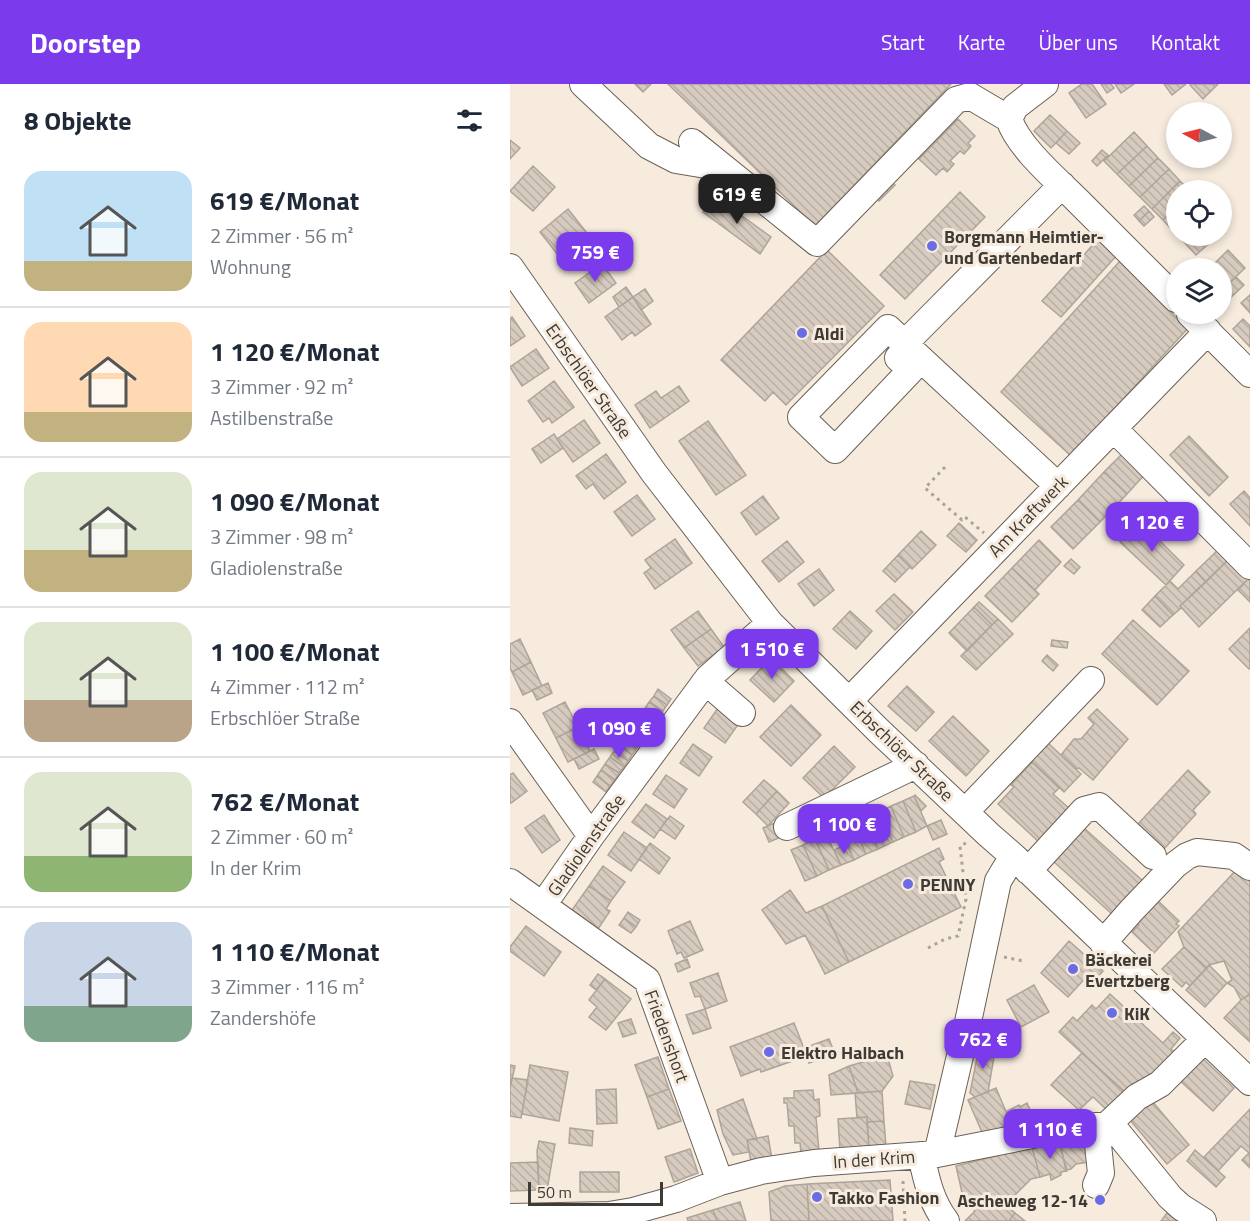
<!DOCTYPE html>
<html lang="de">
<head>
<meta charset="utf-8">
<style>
	:root { --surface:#fff; --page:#f2f2f3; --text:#1f2937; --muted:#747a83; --line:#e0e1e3; --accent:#7c3aed }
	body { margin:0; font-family:"Titillium Web",sans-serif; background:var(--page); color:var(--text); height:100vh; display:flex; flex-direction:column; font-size:22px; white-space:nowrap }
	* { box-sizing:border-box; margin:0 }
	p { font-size:20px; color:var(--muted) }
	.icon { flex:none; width:33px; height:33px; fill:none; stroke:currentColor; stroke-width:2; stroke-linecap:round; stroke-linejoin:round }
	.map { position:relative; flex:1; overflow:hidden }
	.sheet { display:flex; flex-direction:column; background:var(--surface); width:510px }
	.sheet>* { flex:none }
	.needle { width:39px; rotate:277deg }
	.tools { position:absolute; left:656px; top:18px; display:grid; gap:12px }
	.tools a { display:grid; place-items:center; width:66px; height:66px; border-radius:50%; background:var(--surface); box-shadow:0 3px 9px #0003; font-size:30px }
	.scale { position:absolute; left:18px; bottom:15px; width:135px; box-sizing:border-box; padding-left:6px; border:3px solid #3e3a35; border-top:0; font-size:16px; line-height:21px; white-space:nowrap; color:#3e3a35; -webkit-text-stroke:4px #f7ebde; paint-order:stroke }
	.price { position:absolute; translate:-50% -51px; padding:0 14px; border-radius:12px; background:var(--accent); color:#fff; font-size:20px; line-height:39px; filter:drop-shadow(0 2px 3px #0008) }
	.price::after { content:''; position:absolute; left:50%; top:36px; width:18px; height:14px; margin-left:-9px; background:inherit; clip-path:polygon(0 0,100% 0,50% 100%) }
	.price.current { background:#222; color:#fff }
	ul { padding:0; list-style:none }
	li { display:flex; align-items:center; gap:18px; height:150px; padding:0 24px }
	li+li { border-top:2px solid var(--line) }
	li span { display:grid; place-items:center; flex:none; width:168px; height:120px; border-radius:18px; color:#555 }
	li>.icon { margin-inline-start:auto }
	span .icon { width:72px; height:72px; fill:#fffc; stroke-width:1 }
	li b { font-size:26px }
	h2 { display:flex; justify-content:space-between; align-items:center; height:72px; padding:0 24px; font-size:26px }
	header { display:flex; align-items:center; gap:36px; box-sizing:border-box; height:84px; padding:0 30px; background:var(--accent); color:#fff }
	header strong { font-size:28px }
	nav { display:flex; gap:33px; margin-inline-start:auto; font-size:21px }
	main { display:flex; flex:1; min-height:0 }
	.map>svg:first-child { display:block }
	.building { fill:url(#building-back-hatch); stroke:#afa498; stroke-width:1.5 }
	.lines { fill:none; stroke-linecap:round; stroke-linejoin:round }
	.minor-casing { stroke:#6b6156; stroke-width:28 }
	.path { stroke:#aba298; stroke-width:3; stroke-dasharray:3 4.5; stroke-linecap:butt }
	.minor { stroke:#fff; stroke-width:26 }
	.poi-dot { fill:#6a6ce5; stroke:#f7ebde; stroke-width:2 }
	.labels { text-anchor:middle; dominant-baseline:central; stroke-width:6; stroke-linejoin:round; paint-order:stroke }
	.poi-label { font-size:18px; font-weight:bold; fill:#3e3a35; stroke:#f7ebde; text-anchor:start }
	.street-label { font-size:18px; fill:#3e3a35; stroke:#f7ebde }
</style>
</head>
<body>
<header>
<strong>Doorstep</strong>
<nav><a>Start</a><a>Karte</a><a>Über uns</a><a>Kontakt</a></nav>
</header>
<main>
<section class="sheet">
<h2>8 Objekte<svg class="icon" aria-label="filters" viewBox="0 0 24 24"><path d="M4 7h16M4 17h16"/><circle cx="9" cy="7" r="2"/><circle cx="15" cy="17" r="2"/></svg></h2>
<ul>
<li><span style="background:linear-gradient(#bfe0f5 75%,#c2b280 0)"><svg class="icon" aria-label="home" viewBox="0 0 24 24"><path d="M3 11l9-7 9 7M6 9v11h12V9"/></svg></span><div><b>619 €/Monat</b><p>2 Zimmer · 56 m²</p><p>Wohnung</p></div></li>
<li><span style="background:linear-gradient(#ffd9b3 75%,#c2b280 0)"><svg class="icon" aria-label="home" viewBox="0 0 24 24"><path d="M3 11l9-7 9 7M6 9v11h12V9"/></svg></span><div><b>1 120 €/Monat</b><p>3 Zimmer · 92 m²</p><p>Astilbenstraße</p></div></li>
<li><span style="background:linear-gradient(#dfe7d0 65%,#c2b280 0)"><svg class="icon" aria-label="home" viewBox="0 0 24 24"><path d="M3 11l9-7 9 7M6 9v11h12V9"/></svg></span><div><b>1 090 €/Monat</b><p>3 Zimmer · 98 m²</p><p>Gladiolenstraße</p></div></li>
<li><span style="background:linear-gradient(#dfe7d0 65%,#b9a48a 0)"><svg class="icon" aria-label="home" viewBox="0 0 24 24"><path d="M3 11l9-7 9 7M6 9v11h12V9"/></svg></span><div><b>1 100 €/Monat</b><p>4 Zimmer · 112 m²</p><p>Erbschlöer Straße</p></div></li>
<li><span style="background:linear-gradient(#dfe7d0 70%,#8fb573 0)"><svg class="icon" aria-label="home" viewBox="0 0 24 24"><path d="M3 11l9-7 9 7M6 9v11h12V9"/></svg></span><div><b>762 €/Monat</b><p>2 Zimmer · 60 m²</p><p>In der Krim</p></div></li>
<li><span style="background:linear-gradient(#c9d6e8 70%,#7fa58c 0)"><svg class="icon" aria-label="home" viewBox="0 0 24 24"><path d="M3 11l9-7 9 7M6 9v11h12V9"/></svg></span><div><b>1 110 €/Monat</b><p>3 Zimmer · 116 m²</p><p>Zandershöfe</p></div></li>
</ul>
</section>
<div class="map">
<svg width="740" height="1137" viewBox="0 0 740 1137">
	<defs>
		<pattern id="building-back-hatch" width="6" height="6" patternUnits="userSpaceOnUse" patternTransform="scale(1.5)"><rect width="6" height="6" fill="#d7cbbf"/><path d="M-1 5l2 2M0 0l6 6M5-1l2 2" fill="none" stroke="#baafa5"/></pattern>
	</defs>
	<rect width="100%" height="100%" fill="#f7ebde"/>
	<!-- building -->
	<path class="building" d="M125,0H141L133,8Z
		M158,0H441L305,142Z
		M572,0H582L596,20L576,34L559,9Z
		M591,0H601L604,4L597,9Z
		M605,0H624L611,9Z
		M654,0H676L662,11Z
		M681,0H708L693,15L680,1Z
		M540,31L557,47L541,64L524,47Z
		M448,35L465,52L458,59L461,62L454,70L450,67L440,77L444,80L437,88L433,84L426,91L409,75Z
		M557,47L570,59L559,70L546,59Z
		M624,48L637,62L607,90L594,77Z
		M0,56L10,64L0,75Z
		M637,62L648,74L619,102L607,90Z
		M592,66L598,71L587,82L582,77Z
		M648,74L659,85L630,113L619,102Z
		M23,82L45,103L23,127L0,107Z
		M659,85L670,97L642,125L630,113Z
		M379,96L385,101L369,117L364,112Z
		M670,97L679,106H666V124L653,136L642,125Z
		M450,108L475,133L395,215L370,191Z
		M205,112L261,153L250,170L193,128Z
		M634,122L639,127L629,137L624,131Z
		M666,124V146L664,148L653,136Z
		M58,125L80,153L52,176L30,148Z
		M639,127L644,133L634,142L629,137Z
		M668,152H683L675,159Z
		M683,152H707L686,171L675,159Z
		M590,153L608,170L551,233L532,217Z
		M317,166L374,222L276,321L263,308L255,317L211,276Z
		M718,166L735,184L711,207V184H700Z
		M610,177L680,242L561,372L491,308Z
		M92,180L106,199L79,219L65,199Z
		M726,193L734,201L714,220L711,217V207Z
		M116,203L123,213L109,223L103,213Z
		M135,205L143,217L131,226L123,213Z
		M740,211V229L731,219Z
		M123,213L141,240L125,252L122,248L112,256L95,233Z
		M2,233L15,252L0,262V235Z
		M733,235L740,242V263L723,245Z
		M26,265L39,284L12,302L0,283Z
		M44,297L64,323L42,339L39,334L33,338L18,317Z
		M169,302L179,317L140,344L125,321L146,307L151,314Z
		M74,336L90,359L63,378L47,355Z
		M198,337L236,391L206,411L169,357Z
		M44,350L53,364L31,379L22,365Z
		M679,352L718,393L699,412L660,371Z
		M616,366L637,388L617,410L594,388Z
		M96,370L116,398L94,415L83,400L76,405L66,392Z
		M594,388L617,410L590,438L568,416Z
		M734,407L740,414V442L720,420Z
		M127,411L145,435L122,452L104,428Z
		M253,412L269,434L246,451L231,429Z
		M568,416L590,438L563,465L541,443Z
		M676,430L690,444L678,455L665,440Z
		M630,437L674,481L656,501L610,458Z
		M449,439L467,456L456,468L437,452Z
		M411,447L426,461L402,485L388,471Z
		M165,455L182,479L145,505L134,489L141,484L135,476Z
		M529,456L551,478L525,506L502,484Z
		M277,457L294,478L269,498L252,477Z
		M709,465L719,475L696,498L686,487Z
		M388,471L400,483L385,498L373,487Z
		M561,475L570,483L564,490L554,482Z
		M719,475L738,495L689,543L670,522Z
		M502,484L529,510L502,538L475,512Z
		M309,485L324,506L304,522L288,500Z
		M686,487L696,498L670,522L671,524L663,531L645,512L660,497L668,505Z
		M738,495L740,497V518L728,506Z
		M384,510L403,528L385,546L366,527Z
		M645,512L663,531L650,543L632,526Z
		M469,518L488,535L482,541L464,523Z
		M464,523L482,541L457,567L439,549Z
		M188,527L201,545L174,564L161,546Z
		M340,527L362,547L346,565L323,545Z
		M488,535L503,550L466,586L451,572Z
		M623,536L679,587L647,621L592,570Z
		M740,544V584L739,585L719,565Z
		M201,545L214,563L188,582L174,564Z
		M10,555L21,578L2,588L0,584V560Z
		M542,556L558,558L557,564L541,562Z
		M537,571L548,581L543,587L532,577Z
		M261,574L284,597L264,618L240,596Z
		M21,578L32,602L13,611L2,588Z
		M38,599L42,609L27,616L22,606Z
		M397,602L424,628L406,647L378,622Z
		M148,605L161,615L157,621L144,612Z
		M144,612L157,621L153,627L139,618Z
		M55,618L68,643L46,654L33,629Z
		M139,618L153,627L149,634L135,624Z
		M210,621L232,635L215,659L194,644Z
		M281,621L311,651L281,682L250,653Z
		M135,624L149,634L144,640L130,630Z
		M587,625L618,655L583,696L569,684L566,685L551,671L564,655H571L584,640L578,634Z
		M130,630L144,640L140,646L126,636Z
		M443,632L479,667L456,692L419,657Z
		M126,636L140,646L135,652L122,642Z
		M122,642L135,652L131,658L118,649Z
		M68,643L80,667L58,678L46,654Z
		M118,649L131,658L127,664L113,655Z
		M113,655L127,664L122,671L109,661Z
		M537,658L571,690L554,708L520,676Z
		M183,660L202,673L189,692L170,679Z
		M109,661L122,671L118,677L104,667Z
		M324,662L345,683L314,714L293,694Z
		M84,665L89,675L69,685L64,675Z
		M104,667L118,677L114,683L100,673Z
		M100,673L114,683L109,689L95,680Z
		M522,678L549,704L543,710L561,726L531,760L488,720L504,703L501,701Z
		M95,680L109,689L105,696L91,686Z
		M91,686L105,696L100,702L87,692Z
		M678,686L700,708L683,726L686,730L654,765L628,740Z
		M3,689L17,707L1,719L0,717V691Z
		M156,691L177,705L164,724L143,710Z
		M87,692L100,702L96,708L83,698Z
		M254,696L267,707L246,730L233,718Z
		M267,707L279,719L258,742L246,730Z
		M405,711L416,722L411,727L404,712Z
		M404,712L417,742L406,748L393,717Z
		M393,717L406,748L394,753L381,722Z
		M136,720L157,735L144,754L122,738Z
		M381,722L394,753L383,758L369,728Z
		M34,731L50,756L32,769L15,744Z
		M160,732L174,742L165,755L150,745Z
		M354,732L368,765L356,770L342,738Z
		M431,736L437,750L423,756L417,742Z
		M267,738L273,752L259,758L253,744Z
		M342,738L356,770L344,776L329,743Z
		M376,743L383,758L368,765L361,749Z
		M574,744L633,797L603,831L543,777Z
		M114,748L137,764L121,787L98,771Z
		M316,750L331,781L319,786L305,755Z
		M305,755L319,786L307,792L293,761Z
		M140,759L160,774L149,790L129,775Z
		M337,760L344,776L331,781L324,766Z
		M293,761L307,792L295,797L281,766Z
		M429,764L434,775L429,778L451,823L339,878L312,822Z
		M93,782L115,798L101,817L79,802Z
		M728,784L740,796V910L731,916L724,903L717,899L722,896L714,877L699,881L697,884L674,863L668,848Z
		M79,802L101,817L96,825L100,827L88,845L62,826Z
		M280,806L296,829L312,822L339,878L315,890L295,851L276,860L252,826Z
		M643,812L669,837L666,840L669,842L644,869L622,848L629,841L626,838Z
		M118,828L130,836L126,843L114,834Z
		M114,834L126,843L121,849L109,841Z
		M180,837L193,866L174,874L171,868L167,870L158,847Z
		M16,842L51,868L34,892L0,867V863Z
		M559,857L593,887L586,895L580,889L558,913L531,889Z
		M674,863L697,884L680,902L676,898L672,903L652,885Z
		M177,875L180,883L168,888L165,880Z
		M699,881L717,899L695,923L676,906Z
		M208,889L217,917L195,925L190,912L185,913L180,899Z
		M88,890L95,895L86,906L80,901Z
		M95,895L121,915L96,946L79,933L87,923L79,916Z
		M524,901L539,928L511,943L497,916Z
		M600,910L653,959L663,948L670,954L661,965L670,974L622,1015L549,948L563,933L567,937L582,921L586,925Z
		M740,910V958L714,934L731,916Z
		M195,925L201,944L183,950L176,931Z
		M121,935L126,949L113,953L108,939Z
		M284,939L297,972L251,988L250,985L231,992L220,963Z
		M475,939L483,941L479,960L471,958Z
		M319,955L325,970L299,979L294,964Z
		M470,958L486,961L483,973H484L478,1008L465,1013L460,1009Z
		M572,969L614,1007L597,1026L583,1013L569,1026L541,1001Z
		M377,971L383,992L372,1007L348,1009L339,982Z
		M689,971L724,1004L703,1027L667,994Z
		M148,973L159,1005L137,1013L125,981Z
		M0,981L5,982L0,1004Z
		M20,981L58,988L49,1037L12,1030Z
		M339,982L348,1009L321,1011L319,991Z
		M2,994L18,996L11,1034L0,1032V1004Z
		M400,997L425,1001L420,1025L395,1020Z
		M486,1004L503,1044L475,1055L458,1016Z
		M106,1005L107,1039L87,1040L86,1006Z
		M159,1005L171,1037L148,1045L137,1013Z
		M303,1006L304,1016L309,1015L310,1032L306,1033L309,1067L291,1069L290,1059H285L284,1042H279L277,1019H274V1014H284V1007Z
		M372,1007L374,1037L357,1038V1033L347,1034L345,1009Z
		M233,1015L247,1055L237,1056L239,1068L223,1071L213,1050L207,1026Z
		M642,1017L679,1061L657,1080L620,1036Z
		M517,1019L523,1032L504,1041L497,1027L509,1021L510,1023Z
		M740,1025V1084L732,1076L739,1069L731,1062L708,1087L694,1073Z
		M357,1033L359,1064L330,1066L328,1035Z
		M374,1037L376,1063L359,1064L357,1038Z
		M60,1044L83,1047L82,1062L59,1059Z
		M575,1051L579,1078L566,1080L561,1085L556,1086L549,1057Z
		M258,1052L262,1075L241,1078L237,1056Z
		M29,1057L45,1060L37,1106H29L27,1067Z
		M549,1057L557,1087L551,1088V1091L541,1096L540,1090L530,1093L522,1063Z
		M522,1063L530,1093L521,1095L495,1121L505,1129L499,1137H455L465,1127L458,1121L455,1122L446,1082Z
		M180,1065L188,1089L164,1098L155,1073Z
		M685,1066L715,1093L706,1103L677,1077Z
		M28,1078L29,1106L0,1107V1079Z
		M70,1088H109V1108H70Z
		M380,1096L383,1137H299L297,1100Z
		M297,1100L299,1137H261L259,1108L275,1102Z
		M230,1118L236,1137H207L203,1126Z
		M203,1126L207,1137H178L177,1134Z
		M505,1129L515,1137H499Z
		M657,1129L667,1137H651Z"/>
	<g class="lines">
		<defs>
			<path id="minor" d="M73,0L139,62L166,76L214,84
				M535,0L505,23L499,35C508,63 546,95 567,116C600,149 633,182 666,215
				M182,58L307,159L446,16L460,12L499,35
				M0,183L144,389L260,539L369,647L479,751L503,772L740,998
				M680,230L740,290
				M394,260L552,101
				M398,263L378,244L291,333L325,366L401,286L388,274L398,263L548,402
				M604,345L740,482
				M194,599L202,603L232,629
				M339,617L698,247
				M0,638L81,752
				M455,728L581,596
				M277,743L406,681
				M518,787L574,726L589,722L643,772
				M0,798L137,896L210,1098
				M33,821L81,752L198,594L260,539
				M593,859L621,827L665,781L677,772L687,768L724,772L740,783
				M586,1042L591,1089L586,1101
				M596,1042L627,1013L650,1000L695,955
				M427,1070L458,938L488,797L503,772
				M411,1071C416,1094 421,1118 436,1137
				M0,1133L99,1131L123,1127L166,1115L210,1098L251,1087L304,1079L427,1070L553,1045L586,1042H596L608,1049L660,1113L671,1123L693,1137"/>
		</defs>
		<!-- minor casing -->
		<use href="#minor" class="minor-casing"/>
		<!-- path -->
		<path class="path" d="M435,383L415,404L452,436L455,433L474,449
			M418,864L435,855L448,852L456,815L450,762L456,759
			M494,873L513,877
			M393,1097L395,1137"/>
		<!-- minor -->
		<use href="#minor" class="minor"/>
	</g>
	<!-- markers -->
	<g class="poi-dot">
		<circle cx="422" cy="162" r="6"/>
		<circle cx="292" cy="249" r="6"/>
		<circle cx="398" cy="800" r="6"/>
		<circle cx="563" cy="885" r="6"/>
		<circle cx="602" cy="929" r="6"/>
		<circle cx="259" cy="968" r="6"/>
		<circle cx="307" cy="1113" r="6"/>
		<circle cx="590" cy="1116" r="6"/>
	</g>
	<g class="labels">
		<!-- poi labels -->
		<g class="poi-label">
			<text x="434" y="152">Borgmann Heimtier-<tspan x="434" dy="21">und Gartenbedarf</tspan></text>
			<text x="304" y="249">Aldi</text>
			<text x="410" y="800">PENNY</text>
			<text x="575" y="875">Bäckerei<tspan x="575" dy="21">Evertzberg</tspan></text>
			<text x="614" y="929">KiK</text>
			<text x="271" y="968">Elektro Halbach</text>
			<text x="319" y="1113">Takko Fashion</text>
			<text x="578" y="1116" text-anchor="end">Ascheweg 12-14</text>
		</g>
		<!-- street labels -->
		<g class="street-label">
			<text transform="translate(79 297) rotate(55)">Erbschlöer Straße</text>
			<text transform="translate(518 432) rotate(-46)">Am Kraftwerk</text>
			<text transform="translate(392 667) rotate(44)">Erbschlöer Straße</text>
			<text transform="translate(76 761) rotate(-55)">Gladiolenstraße</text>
			<text transform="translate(157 952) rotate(70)">Friedenshort</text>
			<text transform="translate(364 1075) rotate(-4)">In der Krim</text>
		</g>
	</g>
</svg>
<div class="tools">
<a><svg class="needle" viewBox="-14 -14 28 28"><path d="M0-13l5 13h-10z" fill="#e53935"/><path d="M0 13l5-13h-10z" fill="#747a83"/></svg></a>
<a><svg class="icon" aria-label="locate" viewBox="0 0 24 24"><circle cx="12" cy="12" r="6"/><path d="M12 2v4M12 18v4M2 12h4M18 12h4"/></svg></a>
<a><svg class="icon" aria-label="layers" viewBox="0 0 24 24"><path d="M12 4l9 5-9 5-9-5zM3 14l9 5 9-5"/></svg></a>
</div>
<div class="scale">50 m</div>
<b class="price current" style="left:227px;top:141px">619 €</b>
<b class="price" style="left:85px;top:199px">759 €</b>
<b class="price" style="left:642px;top:469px">1 120 €</b>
<b class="price" style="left:262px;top:596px">1 510 €</b>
<b class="price" style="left:109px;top:675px">1 090 €</b>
<b class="price" style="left:334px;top:771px">1 100 €</b>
<b class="price" style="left:473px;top:986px">762 €</b>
<b class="price" style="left:540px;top:1076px">1 110 €</b>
</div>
</main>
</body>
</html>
